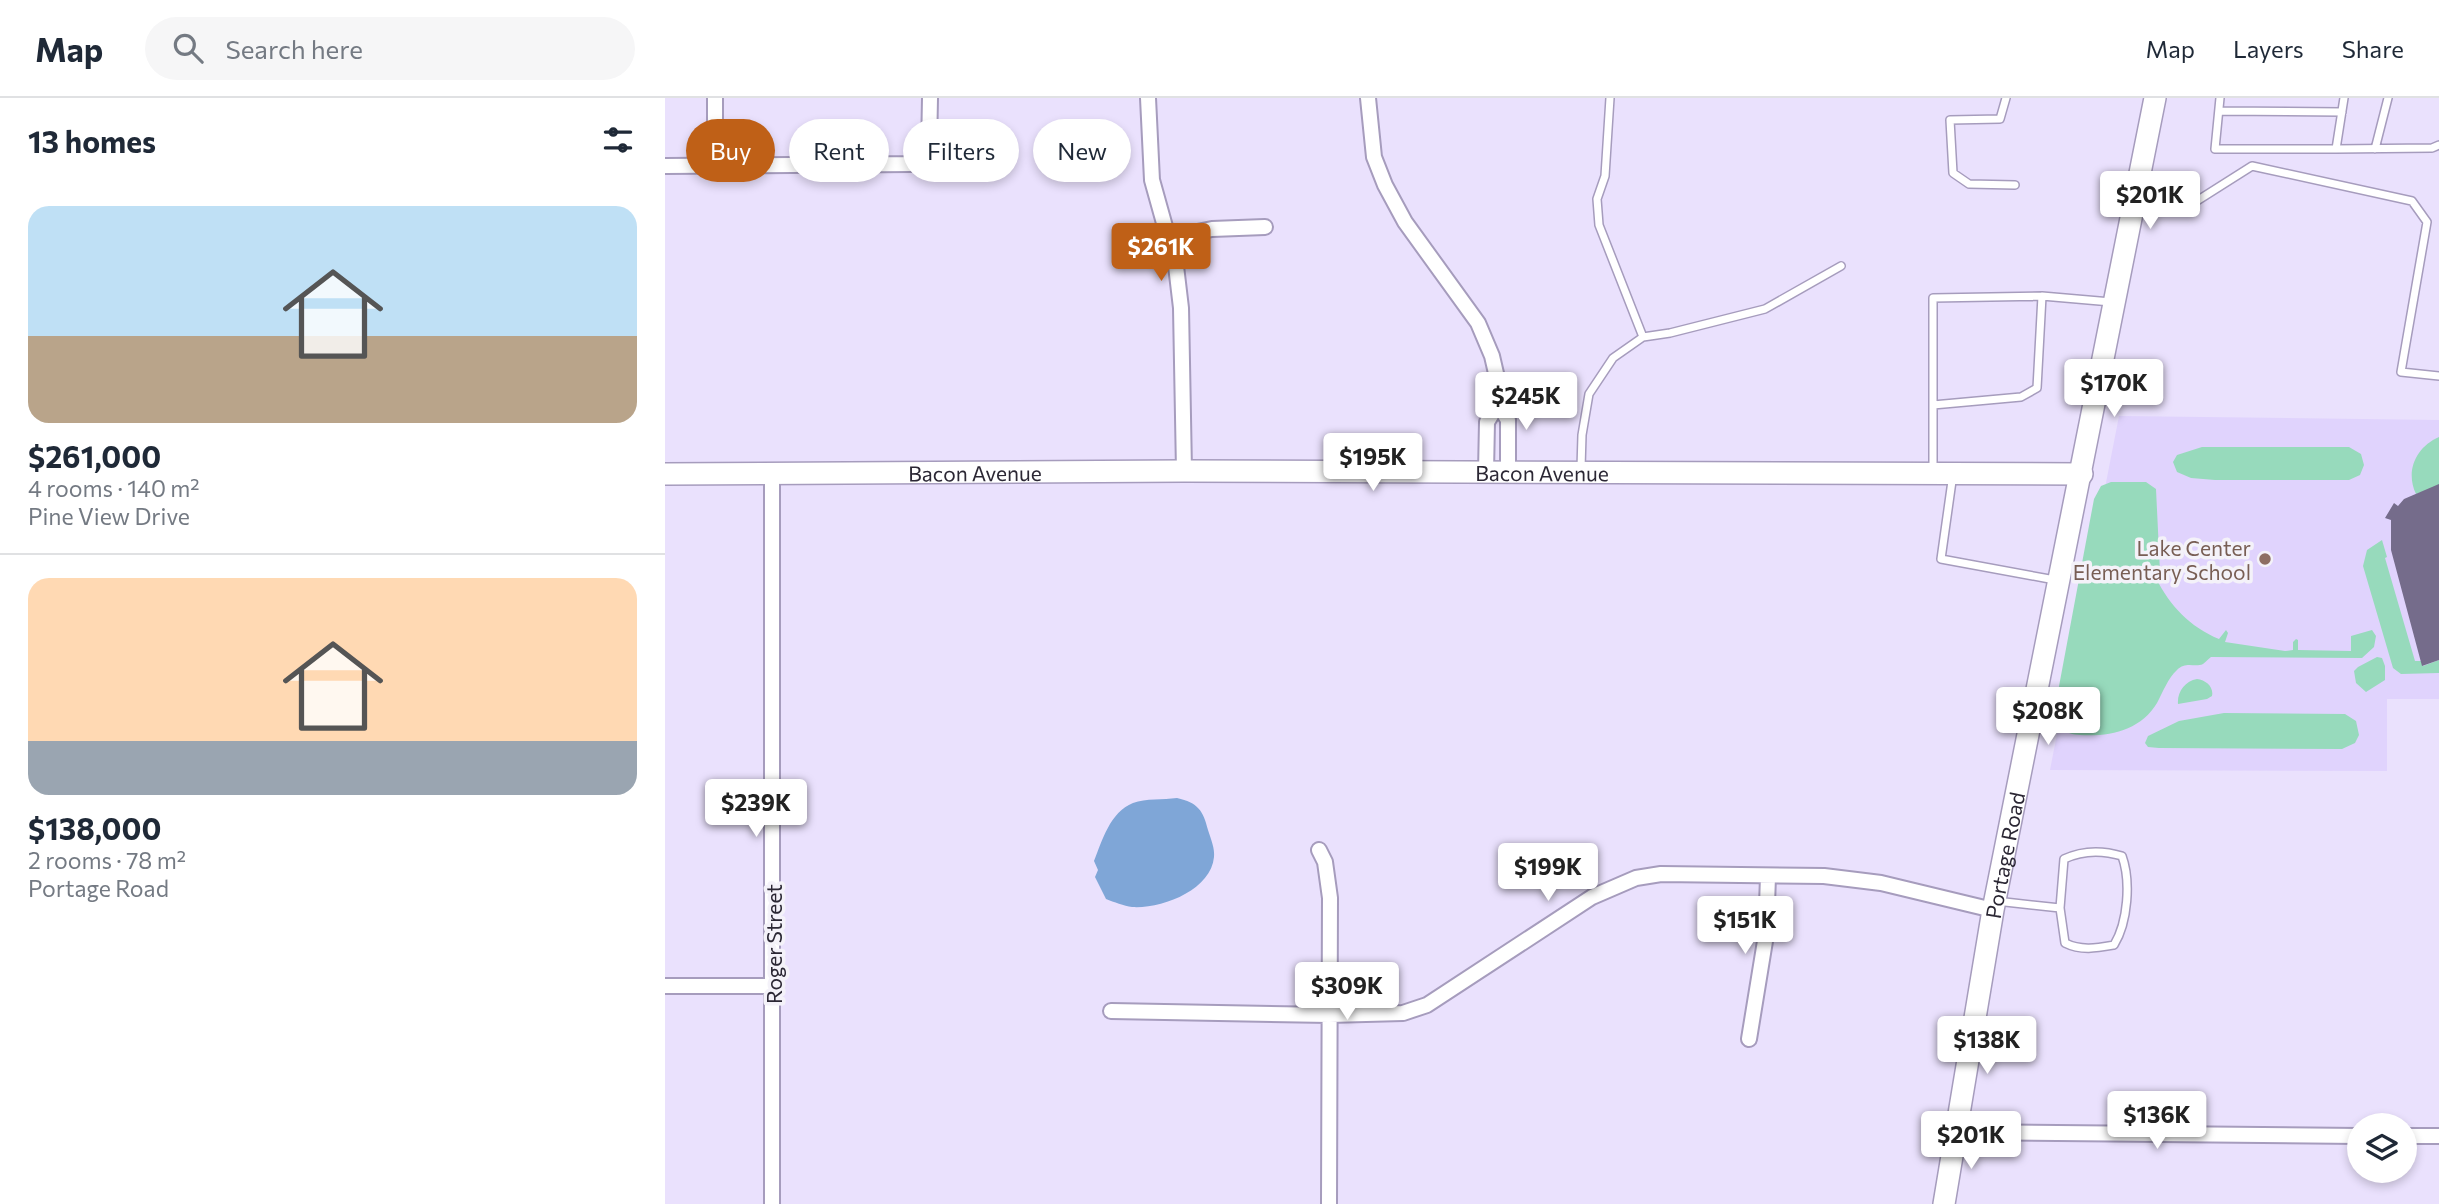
<!DOCTYPE html>
<html lang="en">
<head>
<meta charset="utf-8">
<style>
	:root { --surface:#fff; --page:#f6f6f7; --text:#1f2937; --muted:#747a83; --line:#e0e1e3; --accent:#bf6017 }
	body { margin:0; font-family:Commissioner,sans-serif; background:var(--page); color:var(--text); height:100vh; display:flex; flex-direction:column; font-size:26px; white-space:nowrap }
	* { box-sizing:border-box; margin:0 }
	p { font-size:23px; color:var(--muted) }
	.icon { flex:none; width:38px; height:38px; fill:none; stroke:currentColor; stroke-width:2; stroke-linecap:round; stroke-linejoin:round }
	.map { position:relative; flex:1; overflow:hidden }
	.panel { display:flex; flex-direction:column; background:var(--surface); width:665px }
	.panel>* { flex:none }
	.hud { position:absolute; left:21px; top:21px; width:665px; height:63px; display:flex; gap:14px }
	.buttons { position:absolute; left:1682px; top:1015px; display:grid; gap:14px }
	.buttons a { display:grid; place-items:center; width:70px; height:70px; border-radius:50%; background:var(--surface); box-shadow:0 4px 10px #0003; font-size:35px }
	.price { position:absolute; translate:-50% -60px; padding:0 16px; border-radius:7px; background:#fff; color:#222; font-size:23px; line-height:46px; filter:drop-shadow(0 2px 4px #0008) }
	.price::after { content:''; position:absolute; left:50%; top:42px; width:21px; height:16px; margin-left:-10px; background:inherit; clip-path:polygon(0 0,100% 0,50% 100%) }
	.price.active { background:var(--accent); color:#fff }
	ul { padding:0; list-style:none }
	li { display:grid; align-content:center; gap:14px; height:371px; padding:0 28px }
	li+li { border-top:2px solid var(--line) }
	li span { display:grid; place-items:center; height:217px; border-radius:21px; color:#555 }
	li>.icon { margin-inline-start:auto }
	span .icon { width:126px; height:126px; fill:#fffc; stroke-width:1 }
	li b { font-size:30px }
	h2 { display:flex; justify-content:space-between; align-items:center; height:84px; padding:0 28px; font-size:30px }
	.tag { padding:0 24px; border-radius:32px; background:var(--surface); box-shadow:0 4px 10px #0003; font-size:24px; line-height:63px }
	.tag.active { background:var(--accent); color:#fff }
	header { display:flex; align-items:center; gap:42px; box-sizing:border-box; height:98px; padding:0 35px; background:var(--surface); border-bottom:2px solid var(--line) }
	header strong { font-size:33px }
	nav { display:flex; gap:38px; margin-inline-start:auto; font-size:24px }
	.search { width:490px; height:63px; background:var(--page); display:flex; align-items:center; gap:18px; box-sizing:border-box; padding:0 24px; border-radius:38px; color:var(--muted); font-size:26px }
	main { display:flex; flex:1; min-height:0 }
	.map>svg:first-child { display:block }
	.built { fill:#e0d3fd }
	.green { fill:#97dabc }
	.water { fill:#7fa6d7 }
	.building { fill:#756c8b }
	.lines { fill:none; stroke-linecap:round; stroke-linejoin:round }
	.lane-casing { stroke:#a69cbd; stroke-width:10 }
	.street-casing { stroke:#a69cbd; stroke-width:18 }
	.secondary-casing { stroke:#a69cbd; stroke-width:24 }
	.lane { stroke:#fff; stroke-width:7 }
	.street { stroke:#fff; stroke-width:14 }
	.secondary { stroke:#fff; stroke-width:21 }
	.education-dot { fill:#8d6e63; stroke:#f4f2f9; stroke-width:2.5 }
	.labels { text-anchor:middle; dominant-baseline:central; stroke-width:7; stroke-linejoin:round; paint-order:stroke }
	.street-label { font-size:21px; fill:#2b2734; stroke:#f4f2f9 }
	.education-label { font-size:21px; fill:#785e54; stroke:#f4f2f9; text-anchor:end }
</style>
</head>
<body>
<header>
<strong>Map</strong>
<div class="search"><svg class="icon" aria-label="search" viewBox="0 0 24 24"><circle cx="10" cy="10" r="6"/><path d="M15 15l6 6"/></svg>Search here</div>
<nav><a>Map</a><a>Layers</a><a>Share</a></nav>
</header>
<main>
<section class="panel">
<h2>13 homes<svg class="icon" aria-label="filters" viewBox="0 0 24 24"><path d="M4 7h16M4 17h16"/><circle cx="9" cy="7" r="2"/><circle cx="15" cy="17" r="2"/></svg></h2>
<ul>
<li><span style="background:linear-gradient(#bfe0f5 60%,#b9a48a 0)"><svg class="icon" aria-label="home" viewBox="0 0 24 24"><path d="M3 11l9-7 9 7M6 9v11h12V9"/></svg></span><div><b>$261,000</b><p>4 rooms · 140 m²</p><p>Pine View Drive</p></div></li>
<li><span style="background:linear-gradient(#ffd9b3 75%,#9aa5b1 0)"><svg class="icon" aria-label="home" viewBox="0 0 24 24"><path d="M3 11l9-7 9 7M6 9v11h12V9"/></svg></span><div><b>$138,000</b><p>2 rooms · 78 m²</p><p>Portage Road</p></div></li>
</ul>
</section>
<div class="map">
<svg width="1774" height="1106" viewBox="0 0 1774 1106">
	<rect width="100%" height="100%" fill="#eae1fd"/>
	<!-- built -->
	<path class="built" d="M1454,318L1774,322V601H1722V673L1385,672Z"/>
	<!-- green -->
	<path class="green" d="M1774,339V388L1751,396C1740,373 1751,349 1774,339Z
		M1537,349H1684L1696,356L1699,367L1695,377L1684,382H1550L1526,380L1512,374L1508,364L1512,357Z
		M1446,384H1481L1491,391L1495,474L1491,480C1505,508 1525,529 1554,541L1561,532L1563,535L1560,544L1620,553L1628,552V544L1631,541L1633,542V552L1686,553V538L1707,532L1711,538L1709,549L1697,560L1546,559C1543,561 1541,564 1538,566C1530,570 1521,563 1512,572C1503,580 1498,594 1492,605C1476,632 1445,639 1415,637C1400,636 1391,630 1389,615L1429,401L1436,388Z
		M1717,442L1722,459L1720,460L1750,563H1756L1758,568L1774,562V575L1736,576L1728,570L1698,468L1702,452Z
		M1712,559L1717,560L1720,568V582L1701,594L1691,585L1689,573L1693,569Z
		M1532,581C1541,582 1549,589 1547,598L1542,601L1513,606C1512,594 1520,583 1532,581Z
		M1559,615L1680,616L1691,623L1694,637L1690,645L1677,651L1494,650L1483,649L1480,645L1483,638L1514,623Z"/>
	<!-- water -->
	<path class="water" d="M512,700C533,705 538,712 543,732C546,741 550,751 549,759C546,792 497,811 467,809C459,808 449,804 441,801L430,779L433,772L429,763C437,743 445,714 468,705C481,700 498,702 512,700Z"/>
	<!-- building -->
	<path class="building" d="M1774,386V562L1757,568L1726,452V422L1720,420L1729,405L1733,408L1739,401Z"/>
	<g class="lines">
		<defs>
			<path id="lane" d="M945,0L940,78L932,101L934,127L978,239
				M1341,0L1335,21L1285,22L1288,75L1304,86L1350,87
				M1555,0L1550,51H1671
				M1679,0L1671,51L1767,50L1774,47
				M1554,13L1677,14
				M1710,51L1723,0
				M1472,98L1527,106L1587,68L1747,103L1762,124L1736,274L1774,278
				M1268,307L1356,299L1372,290L1377,198
				M916,370L917,337L924,296L948,260L978,239L1005,235L1100,211L1176,168
				M1268,374V200L1377,198L1446,204
				M1288,376L1276,461L1390,482
				M1331,803L1395,810L1400,845C1416,853 1432,850 1449,847C1463,824 1466,783 1457,758C1437,752 1418,752 1399,761L1395,810"/>
			<path id="street" d="M50,0V68
				M483,0L487,82L511,168L516,210L519,373
				M703,0L709,59L720,87L740,124L813,225L827,258L833,284V306L822,324L821,374
				M0,68L247,66L258,59L264,52L265,0
				M503,140L547,131L600,129
				M833,306L843,322V374
				M654,752L660,764L665,800L664,1106
				M0,888H108
				M446,913L664,917L738,915L762,907L927,799L971,780L996,776L1159,778L1216,785L1328,812
				M1084,941L1101,837L1103,778
				M1291,1034L1694,1038
				M1740,1038H1774
				M107,1106V375"/>
			<g id="secondary">
				<path id="s1" d="M0,376L519,373L1417,376"/>
				<path id="s2" d="M1279,1106L1328,812L1490,0"/>
			</g>
		</defs>
		<!-- lane casing -->
		<use href="#lane" class="lane-casing"/>
		<!-- street casing -->
		<use href="#street" class="street-casing"/>
		<!-- secondary casing -->
		<use href="#secondary" class="secondary-casing"/>
		<!-- lane -->
		<use href="#lane" class="lane"/>
		<!-- street -->
		<use href="#street" class="street"/>
		<!-- secondary -->
		<use href="#secondary" class="secondary"/>
	</g>
	<!-- markers -->
	<circle class="education-dot" cx="1600" cy="461" r="7"/>
	<g class="labels">
		<!-- street labels -->
		<g class="street-label">
			<text stroke="none"><textPath href="#s1" startOffset="310">Bacon Avenue</textPath></text>
			<text stroke="none"><textPath href="#s1" startOffset="877">Bacon Avenue</textPath></text>
			<text stroke="none"><textPath href="#s2" startOffset="354">Portage Road</textPath></text>
			<text transform="translate(108 846) rotate(-90)">Roger Street</text>
		</g>
		<!-- education labels -->
		<g class="education-label">
			<text x="1586" y="449">Lake Center<tspan x="1586" dy="24">Elementary School</tspan></text>
		</g>
	</g>
</svg>
<div class="buttons">
<a><svg class="icon" aria-label="layers" viewBox="0 0 24 24"><path d="M12 4l9 5-9 5-9-5zM3 14l9 5 9-5"/></svg></a>
</div>
<b class="price" style="left:1485px;top:133px">$201K</b>
<b class="price active" style="left:496px;top:185px">$261K</b>
<b class="price" style="left:1449px;top:321px">$170K</b>
<b class="price" style="left:861px;top:334px">$245K</b>
<b class="price" style="left:708px;top:395px">$195K</b>
<b class="price" style="left:1383px;top:649px">$208K</b>
<b class="price" style="left:91px;top:741px">$239K</b>
<b class="price" style="left:883px;top:805px">$199K</b>
<b class="price" style="left:1080px;top:858px">$151K</b>
<b class="price" style="left:682px;top:924px">$309K</b>
<b class="price" style="left:1322px;top:978px">$138K</b>
<b class="price" style="left:1492px;top:1053px">$136K</b>
<b class="price" style="left:1306px;top:1073px">$201K</b>
<div class="hud">
<a class="tag active">Buy</a>
<a class="tag">Rent</a>
<a class="tag">Filters</a>
<a class="tag">New</a>
</div>
</div>
</main>
</body>
</html>
